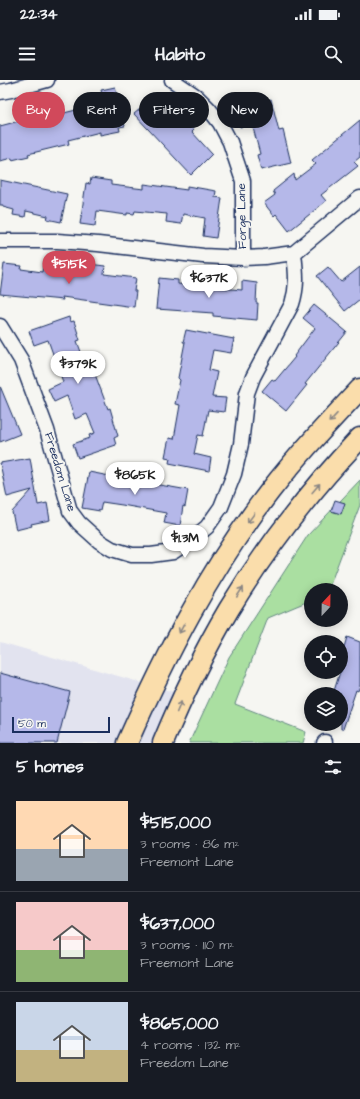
<!DOCTYPE html>
<html lang="en">
<head>
<meta charset="utf-8">
<style>
	:root { --surface:#171b24; --page:#242831; --text:#f1f3f6; --muted:#9ea1a6; --line:#363941; --accent:#d1495b }
	body { margin:0; font-family:"Architects Daughter",sans-serif; background:var(--page); color:var(--text); height:100vh; display:flex; flex-direction:column; font-size:15px; white-space:nowrap }
	* { box-sizing:border-box; margin:0 }
	p { font-size:13px; color:var(--muted) }
	.icon { flex:none; width:22px; height:22px; fill:none; stroke:currentColor; stroke-width:2; stroke-linecap:round; stroke-linejoin:round }
	.map { position:relative; height:663px; overflow:hidden }
	.side { display:flex; flex-direction:column; background:var(--surface); flex:1 }
	.side>* { flex:none }
	.banner { position:absolute; left:12px; top:12px; width:336px; height:36px; display:flex; gap:8px }
	.needle { width:26px; rotate:22deg }
	.fabs { position:absolute; left:304px; top:503px; display:grid; gap:8px }
	.fabs a { display:grid; place-items:center; width:44px; height:44px; border-radius:50%; background:var(--surface); box-shadow:0 2px 10px #0003; font-size:20px }
	.scale { position:absolute; left:12px; bottom:10px; width:98px; box-sizing:border-box; padding-left:4px; border:2px solid #1b2f5e; border-top:0; font-size:11px; line-height:14px; white-space:nowrap; color:#1b2f5e; -webkit-text-stroke:3px #f6f6f2; paint-order:stroke }
	.price { position:absolute; translate:-50% -34px; padding:0 9px; border-radius:14px; background:#fff; color:#222; font-size:13px; line-height:26px; filter:drop-shadow(0 1px 2px #0008) }
	.price::after { content:''; position:absolute; left:50%; top:24px; width:12px; height:9px; margin-left:-6px; background:inherit; clip-path:polygon(0 0,100% 0,50% 100%) }
	.price.selected { background:var(--accent); color:#fff }
	ul { padding:0; list-style:none }
	li { display:flex; align-items:center; gap:12px; height:100px; padding:0 16px }
	li+li { border-top:1px solid var(--line) }
	li span { display:grid; place-items:center; flex:none; width:112px; height:80px; border-radius:0px; color:#555 }
	li>.icon { margin-inline-start:auto }
	span .icon { width:48px; height:48px; fill:#fffc; stroke-width:1 }
	li b { font-size:17px }
	h2 { display:flex; justify-content:space-between; align-items:center; height:48px; padding:0 16px; font-size:17px }
	.tag { padding:0 14px; border-radius:18px; background:var(--surface); box-shadow:0 2px 10px #0003; font-size:14px; line-height:36px }
	.tag.selected { background:var(--accent); color:#fff }
	.status { display:flex; justify-content:space-between; align-items:center; height:28px; padding:0 20px; background:var(--surface); direction:ltr }
	.status svg { height:11px; fill:currentColor }
	header { display:flex; justify-content:space-between; align-items:center; height:52px; padding:0 16px; background:var(--surface); font-size:18px; font-weight:700 }
	.map>svg:first-child { display:block }
	.built { fill:#e2e3ef }
	.green { fill:#aadfa1; stroke:#628780 }
	.building { fill:#b5b8e9; stroke:#1b2f5e }
	.lines { fill:none; stroke-linecap:round; stroke-linejoin:round }
	.minor-casing { stroke:#1b2f5e; stroke-width:17 }
	.highway-casing { stroke:#1b2f5e; stroke-width:23 }
	.minor { stroke:#f6f6f2; stroke-width:14 }
	.highway { stroke:#faddab; stroke-width:20 }
	.oneway { stroke:#8a8684 }
	.labels { text-anchor:middle; dominant-baseline:central; stroke-width:3.5; stroke-linejoin:round; paint-order:stroke }
	.street-label { font-size:12px; fill:#1b2f5e; stroke:#f6f6f2 }
</style>
</head>
<body>
<div class="status"><b>22:34</b><svg viewBox="0 0 49 12"><path d="M0 12V9h3v3zM5 12V6h3v6zM10 12V3h3v9zM15 12V0h3v12zM26 1h20v11H26zM47 4h2v5h-2z"/></svg></div>
<header><svg class="icon" aria-label="menu" viewBox="0 0 24 24"><path d="M4 6h16M4 12h16M4 18h16"/></svg>Habito<svg class="icon" aria-label="search" viewBox="0 0 24 24"><circle cx="10" cy="10" r="6"/><path d="M15 15l6 6"/></svg></header>
<div class="map">
<svg width="360" height="663" viewBox="0 0 360 663">
	<rect width="100%" height="100%" fill="#f6f6f2"/>
	<filter id="ink" filterUnits="userSpaceOnUse"><feTurbulence type="fractalNoise" baseFrequency=".025" numOctaves="2"/><feDisplacementMap in="SourceGraphic" scale="8" xChannelSelector="R" yChannelSelector="G"/><feConvolveMatrix kernelMatrix="1 2 1 2 8 2 1 2 1" color-interpolation-filters="sRGB"/></filter>
	<g filter="url(#ink)">
		<!-- built -->
		<path class="built" d="M0,562L184,615L166,663H0Z"/>
		<!-- green -->
		<path class="green" d="M360,400V425L328,510H311V520L268,538L235,624L306,652L303,663H189L229,577L308,455Z"/>
		<!-- building -->
		<path class="building" d="M115,7L125,46L119,47L120,51L100,55V52L68,60L69,64L28,74L29,76L12,80V78L0,81V46L46,34L43,21L55,18L60,34L104,23L101,10Z
			M158,14L169,27L167,29L181,43L185,40L194,50L192,52L212,74L191,95L134,34Z
			M271,19L279,51L283,50L291,83L261,90L257,75L260,74L252,44L240,47L235,31L255,26V23Z
			M360,40V77L354,82L358,86L321,115L326,121L289,151L276,134L274,136L264,123L275,115L273,111L294,94L295,100L316,84L312,80Z
			M91,98L111,101V105L144,109V104L187,110V106L216,111L215,117L222,118L216,158L203,156L205,138L183,134L181,144L166,142L167,134L135,131L134,134L127,133V135L97,131L95,146L80,144L86,103L90,104Z
			M0,100L67,114L61,142L47,139L48,136L26,131L25,137L13,135L14,130L3,127V125H0Z
			M4,184L22,186L21,189L42,192L43,186L88,191L89,184L105,186L104,194L136,198L134,211H136L134,227L62,217L63,220L0,214Z
			M328,187L341,202L360,187V219L345,231L317,196Z
			M159,198L178,200V204L242,210V201L257,203L256,223H258L257,240L213,236V233L156,229Z
			M314,225L347,252L305,304L307,305L286,331L262,311L272,299L275,301L295,277L294,276L315,248L303,238Z
			M69,237L70,242L74,241L80,260L77,261L88,291L93,289L108,329L110,328L118,356L114,358L116,365L78,378L73,364L90,358L89,355L95,353L87,334L75,339L67,316L54,322L48,309L63,302L48,260L34,265L29,251Z
			M186,250L234,259L231,273L213,270L209,290L217,292L212,317L226,318L224,332L208,330L203,356L198,355L194,374L211,378L209,391L169,383L170,378L165,377L169,358L174,359L180,325L175,324L180,300L178,298L185,262H183Z
			M0,306L20,354L0,362Z
			M30,378L38,425L47,423L50,440L31,444L32,446L16,450L12,432L32,410L7,417L0,383Z
			M89,392L130,400V402L154,406V404L188,410L185,427L183,426L180,446L164,443L166,433L122,425L102,422L100,431L82,428Z
			M335,420L345,423L341,434L331,431Z
			M347,557L360,562V605L358,611L356,610L343,649H341V614H333L340,592H341L345,575L342,574Z
			M0,593L70,612L57,663H0Z"/>
		<g class="lines">
			<defs>
				<path id="minor" d="M172,0L196,16L209,29L220,43L230,62L243,101V178
					M0,12L11,10L47,0
					M0,161H57L98,164L203,176L243,178L264,177L294,173L360,118
					M0,246L21,280L47,350L70,431L79,443L99,461L112,469L132,475H151L173,472L191,460L207,447L221,427L234,394L241,364L247,313L253,297L292,224C298,205 296,192 294,173
					M324,663L325,662"/>
				<path id="highway" d="M127,663C167,573 210,489 270,411C298,375 329,342 360,309
					M163,663C182,617 204,571 229,529C266,468 311,410 360,358"/>
			</defs>
			<!-- minor casing -->
			<use href="#minor" class="minor-casing"/>
			<!-- highway casing -->
			<use href="#highway" class="highway-casing"/>
			<!-- minor -->
			<use href="#minor" class="minor"/>
			<!-- highway -->
			<use href="#highway" class="highway"/>
		</g>
		<!-- one-way arrows -->
		<defs><path id="oneway-shaft" d="M-6 0H5M1.5-3L5.5 0L1.5 3" fill="none" stroke-width="1.6" stroke-linecap="round" stroke-linejoin="round"/></defs>
		<g class="oneway">
			<use href="#oneway-shaft" transform="translate(333 338) rotate(133)"/>
			<use href="#oneway-shaft" transform="translate(316 408) rotate(-50)"/>
			<use href="#oneway-shaft" transform="translate(251 438) rotate(126)"/>
			<use href="#oneway-shaft" transform="translate(240 512) rotate(-57)"/>
			<use href="#oneway-shaft" transform="translate(182 548) rotate(118)"/>
			<use href="#oneway-shaft" transform="translate(179 627) rotate(-67)"/>
		</g>
	</g>
	<g class="labels">
		<!-- street labels -->
		<g class="street-label">
			<text transform="translate(242 136) rotate(-91)">Forge Lane</text>
			<text transform="translate(60 392) rotate(73)">Freedom Lane</text>
		</g>
	</g>
</svg>
<div class="fabs">
<a><svg class="needle" viewBox="-14 -14 28 28"><path d="M0-13l5 13h-10z" fill="#e53935"/><path d="M0 13l5-13h-10z" fill="#9ea1a6"/></svg></a>
<a><svg class="icon" aria-label="locate" viewBox="0 0 24 24"><circle cx="12" cy="12" r="6"/><path d="M12 2v4M12 18v4M2 12h4M18 12h4"/></svg></a>
<a><svg class="icon" aria-label="layers" viewBox="0 0 24 24"><path d="M12 4l9 5-9 5-9-5zM3 14l9 5 9-5"/></svg></a>
</div>
<div class="scale">50 m</div>
<b class="price selected" style="left:69px;top:205px">$515K</b>
<b class="price" style="left:209px;top:219px">$637K</b>
<b class="price" style="left:78px;top:305px">$379K</b>
<b class="price" style="left:135px;top:416px">$865K</b>
<b class="price" style="left:185px;top:479px">$1.3M</b>
<div class="banner">
<a class="tag selected">Buy</a>
<a class="tag">Rent</a>
<a class="tag">Filters</a>
<a class="tag">New</a>
</div>
</div>
<section class="side">
<h2>5 homes<svg class="icon" aria-label="filters" viewBox="0 0 24 24"><path d="M4 7h16M4 17h16"/><circle cx="9" cy="7" r="2"/><circle cx="15" cy="17" r="2"/></svg></h2>
<ul>
<li><span style="background:linear-gradient(#ffd9b3 60%,#9aa5b1 0)"><svg class="icon" aria-label="home" viewBox="0 0 24 24"><path d="M3 11l9-7 9 7M6 9v11h12V9"/></svg></span><div><b>$515,000</b><p>3 rooms · 86 m²</p><p>Freemont Lane</p></div></li>
<li><span style="background:linear-gradient(#f6c9c9 60%,#8fb573 0)"><svg class="icon" aria-label="home" viewBox="0 0 24 24"><path d="M3 11l9-7 9 7M6 9v11h12V9"/></svg></span><div><b>$637,000</b><p>3 rooms · 110 m²</p><p>Freemont Lane</p></div></li>
<li><span style="background:linear-gradient(#c9d6e8 60%,#c2b280 0)"><svg class="icon" aria-label="home" viewBox="0 0 24 24"><path d="M3 11l9-7 9 7M6 9v11h12V9"/></svg></span><div><b>$865,000</b><p>4 rooms · 132 m²</p><p>Freedom Lane</p></div></li>
</ul>
</section>
</body>
</html>
